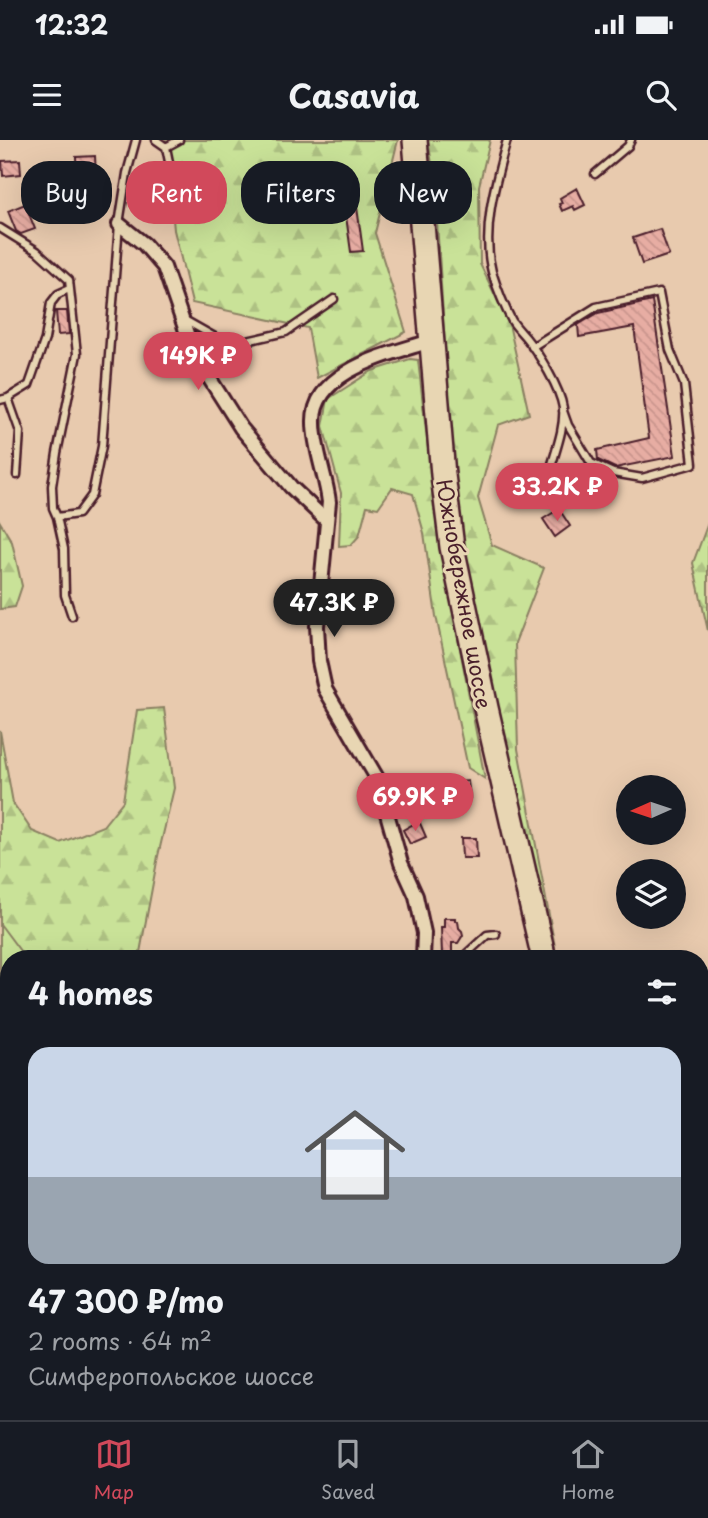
<!DOCTYPE html>
<html lang="en">
<head>
<meta charset="utf-8">
<style>
	:root { --surface:#171b24; --page:#242831; --text:#f1f3f6; --muted:#9ea1a6; --line:#363941; --accent:#d1495b }
	body { margin:0; font-family:"Playpen Sans",sans-serif; background:var(--page); color:var(--text); height:100vh; display:flex; flex-direction:column; font-size:26px; white-space:nowrap }
	* { box-sizing:border-box; margin:0 }
	p { font-size:23px; color:var(--muted) }
	.icon { flex:none; width:38px; height:38px; fill:none; stroke:currentColor; stroke-width:2; stroke-linecap:round; stroke-linejoin:round }
	.map { position:relative; flex:1; overflow:hidden }
	.sheet { position:absolute; left:0px; top:810px; width:709px; height:471px; display:flex; flex-direction:column; background:var(--surface); border-radius:28px 28px 0 0; box-shadow:0 7px 28px #0002 }
	.sheet>* { flex:none }
	.guide { position:absolute; left:21px; top:21px; width:667px; height:63px; display:flex; gap:14px }
	.needle { width:46px; rotate:267deg }
	.buttons { position:absolute; left:616px; top:635px; display:grid; gap:14px }
	.buttons a { display:grid; place-items:center; width:70px; height:70px; border-radius:50%; background:var(--surface); box-shadow:0 7px 28px #0002; font-size:35px }
	.price { position:absolute; translate:-50% -60px; padding:0 16px; border-radius:24px; background:var(--accent); color:#fff; font-size:23px; line-height:46px; filter:drop-shadow(0 2px 4px #0008) }
	.price::after { content:''; position:absolute; left:50%; top:42px; width:21px; height:16px; margin-left:-10px; background:inherit; clip-path:polygon(0 0,100% 0,50% 100%) }
	.price.current { background:#222; color:#fff }
	ul { padding:0; list-style:none }
	li { display:grid; align-content:center; gap:14px; height:371px; padding:0 28px }
	li span { display:grid; place-items:center; height:217px; border-radius:21px; color:#555 }
	li>.icon { margin-inline-start:auto }
	span .icon { width:126px; height:126px; fill:#fffc; stroke-width:1 }
	li b { font-size:30px }
	h2 { display:flex; justify-content:space-between; align-items:center; height:84px; padding:0 28px; font-size:30px }
	.chip { padding:0 24px; border-radius:28px; background:var(--surface); box-shadow:0 7px 28px #0002; font-size:24px; line-height:63px }
	.chip.current { background:var(--accent); color:#fff }
	.status { display:flex; justify-content:space-between; align-items:center; height:49px; padding:0 35px; background:var(--surface); direction:ltr }
	.status svg { height:19px; fill:currentColor }
	header { display:flex; justify-content:space-between; align-items:center; height:91px; padding:0 28px; background:var(--surface); font-size:32px; font-weight:700 }
	.dock { display:flex; justify-content:space-around; align-items:center; height:98px; border-top:2px solid var(--line); background:var(--surface); font-size:19px; color:var(--muted) }
	.dock a { display:grid; justify-items:center; gap:4px }
	.dock .current { color:var(--accent) }
	.map>svg:first-child { display:block }
	.forest { fill:url(#forest-firs); stroke:#8a8062; stroke-width:2 }
	.cemetery { fill:url(#cemetery-stones); stroke:#8a8062; stroke-width:2 }
	.park { fill:#c9e298; stroke:#8a8062; stroke-width:2 }
	.building { fill:url(#building-back-hatch); stroke:#4a1f2b; stroke-width:2 }
	.lines { fill:none; stroke-linecap:round; stroke-linejoin:round }
	.lane-casing { stroke:#4a1f2b; stroke-width:11 }
	.street-casing { stroke:#4a1f2b; stroke-width:18 }
	.highway-casing { stroke:#4a1f2b; stroke-width:28 }
	.lane { stroke:#e8d6b3; stroke-width:6 }
	.street { stroke:#e8d6b3; stroke-width:12 }
	.highway { stroke:#e8d6b3; stroke-width:23 }
	.labels { text-anchor:middle; dominant-baseline:central; stroke-width:6; stroke-linejoin:round; paint-order:stroke }
	.street-label { font-size:21px; fill:#4a1f2b; stroke:#e8d6b3 }
</style>
</head>
<body>
<div class="status"><b>12:32</b><svg viewBox="0 0 49 12"><path d="M0 12V9h3v3zM5 12V6h3v6zM10 12V3h3v9zM15 12V0h3v12zM26 1h20v11H26zM47 4h2v5h-2z"/></svg></div>
<header><svg class="icon" aria-label="menu" viewBox="0 0 24 24"><path d="M4 6h16M4 12h16M4 18h16"/></svg>Casavia<svg class="icon" aria-label="search" viewBox="0 0 24 24"><circle cx="10" cy="10" r="6"/><path d="M15 15l6 6"/></svg></header>
<div class="map">
<svg width="708" height="1280" viewBox="0 0 708 1280">
	<defs>
		<pattern id="forest-firs" width="22" height="20" patternUnits="userSpaceOnUse" patternTransform="scale(1.75)"><rect width="22" height="20" fill="#c9e298"/><path d="M5 1l3.5 6h-7zM16 11l3.5 6h-7z" fill="#aec183"/></pattern>
		<pattern id="cemetery-stones" width="16" height="16" patternUnits="userSpaceOnUse" patternTransform="scale(1.75)"><rect width="16" height="16" fill="#c9e298"/><path d="M2 7V4a2 2 0 0 1 4 0v3zM10 15v-3a2 2 0 0 1 4 0v3z" fill="#aec183"/></pattern>
		<pattern id="building-back-hatch" width="6" height="6" patternUnits="userSpaceOnUse" patternTransform="scale(1.75)"><rect width="6" height="6" fill="#e7ada3"/><path d="M-1 5l2 2M0 0l6 6M5-1l2 2" fill="none" stroke="#c8948c"/></pattern>
	</defs>
	<rect width="100%" height="100%" fill="#e8caae"/>
	<filter id="ink" filterUnits="userSpaceOnUse"><feTurbulence type="fractalNoise" baseFrequency=".0143" numOctaves="2"/><feDisplacementMap in="SourceGraphic" scale="14" xChannelSelector="R" yChannelSelector="G"/><feConvolveMatrix kernelMatrix="1 2 1 2 8 2 1 2 1" color-interpolation-filters="sRGB"/></filter>
	<g filter="url(#ink)">
		<!-- forest -->
		<path class="forest" d="M166,0H398L375,93L406,192L317,238L308,188L192,163L174,90Z
			M428,0H490L479,46L480,124L509,184L529,274L498,285L478,358L492,405L544,428L515,503L518,609L555,807L548,809L502,618L455,362L434,36Z
			M410,219L418,220L437,389L485,639L468,628L436,476L424,393L413,354L392,348L378,368L367,366L359,396L351,405L339,406L341,353L323,286L328,259L372,231Z
			M0,382L12,402L22,446L15,467L0,469Z
			M708,383V491L693,423Z
			M164,568L174,648L158,716L139,818L9,819V1272H587L593,1280H0V591L13,663L32,691L60,703L103,686L123,661L137,570Z"/>
		<!-- cemetery -->
		<path class="cemetery" d="M98,1272H229L231,1280H92Z"/>
		<!-- park -->
		<path class="park" d="M0,784L26,819H9V1272H75L73,1280H0Z"/>
		<!-- building -->
		<path class="building" d="M95,16L96,36L77,37L76,17Z
			M20,20L21,34L3,36L2,21Z
			M577,48L585,65L575,70L573,66L562,71L559,64L562,63L560,58Z
			M25,64L35,89L21,94L16,91L8,71Z
			M357,67L363,111L351,112L345,69Z
			M660,89L669,115L642,124L633,98Z
			M652,161L675,316L615,328L598,320L597,310L649,298L634,187L579,197L578,185L598,173Z
			M56,171H67L69,194L58,195Z
			M595,333L600,352L583,357L578,338Z
			M542,334L545,355L526,357L523,336Z
			M559,369L570,386L555,397L543,379Z
			M468,641L470,658H467V661L450,663L449,643Z
			M419,681L426,697L410,704L403,690Z
			M461,698H476L477,718H462Z
			M444,778H455V781H458L459,788L462,791L463,795L458,803H452V815H442L441,787H444Z"/>
		<g class="lines">
			<defs>
				<path id="lane" d="M156,0L166,7L179,0
					M507,0C496,40 481,90 492,132C497,148 504,166 512,181C516,187 521,192 526,198C539,214 560,248 563,268C565,288 555,312 550,331
					M166,7L173,42
					M595,34L628,6L631,0
					M0,88L37,111L69,140L77,214L57,313L52,346L53,368L57,377L78,374L92,355L102,306L119,84L127,33L136,0
					M183,179L229,205L286,192L334,159
					M532,207L596,167L659,153L670,210L684,244L693,324L642,338L613,333L591,323L568,285L563,271
					M8,258L20,292L17,335
					M0,260L8,258L29,245L45,199L51,163L58,154L69,149
					M57,377L64,409L65,455L72,476
					M461,819L487,795L496,794"/>
				<path id="street" d="M119,84L144,104L164,127L194,214L241,288L291,347L327,381
					M423,819L424,793L416,756L401,723L377,638L325,549L319,521L317,486L329,362C326,336 314,308 314,283C312,232 386,215 424,203
					M700,953L708,951
					M600,1272L607,1280"/>
				<path id="highway" d="M415,0L443,335L452,407L486,568L544,819
					M700,1219L708,1235"/>
			</defs>
			<!-- lane casing -->
			<use href="#lane" class="lane-casing"/>
			<!-- street casing -->
			<use href="#street" class="street-casing"/>
			<!-- highway casing -->
			<use href="#highway" class="highway-casing"/>
			<!-- lane -->
			<use href="#lane" class="lane"/>
			<!-- street -->
			<use href="#street" class="street"/>
			<!-- highway -->
			<use href="#highway" class="highway"/>
		</g>
	</g>
	<g class="labels">
		<!-- street labels -->
		<g class="street-label">
			<text transform="translate(465 454) rotate(80)">Южнобережное шоссе</text>
		</g>
	</g>
</svg>
<div class="buttons">
<a><svg class="needle" viewBox="-14 -14 28 28"><path d="M0-13l5 13h-10z" fill="#e53935"/><path d="M0 13l5-13h-10z" fill="#9ea1a6"/></svg></a>
<a><svg class="icon" aria-label="layers" viewBox="0 0 24 24"><path d="M12 4l9 5-9 5-9-5zM3 14l9 5 9-5"/></svg></a>
</div>
<b class="price" style="left:198px;top:252px">149K ₽</b>
<b class="price" style="left:557px;top:383px">33.2K ₽</b>
<b class="price current" style="left:334px;top:499px">47.3K ₽</b>
<b class="price" style="left:415px;top:693px">69.9K ₽</b>
<div class="guide">
<a class="chip">Buy</a>
<a class="chip current">Rent</a>
<a class="chip">Filters</a>
<a class="chip">New</a>
</div>
<section class="sheet">
<h2>4 homes<svg class="icon" aria-label="filters" viewBox="0 0 24 24"><path d="M4 7h16M4 17h16"/><circle cx="9" cy="7" r="2"/><circle cx="15" cy="17" r="2"/></svg></h2>
<ul>
<li><span style="background:linear-gradient(#c9d6e8 60%,#9aa5b1 0)"><svg class="icon" aria-label="home" viewBox="0 0 24 24"><path d="M3 11l9-7 9 7M6 9v11h12V9"/></svg></span><div><b>47 300 ₽/mo</b><p>2 rooms · 64 m²</p><p>Симферопольское шоссе</p></div></li>
</ul>
</section>
</div>
<nav class="dock">
<a class="current"><svg class="icon" aria-label="map" viewBox="0 0 24 24"><path d="M3 6l6-2 6 2 6-2v14l-6 2-6-2-6 2zM9 4v14M15 6v14"/></svg>Map</a>
<a><svg class="icon" aria-label="saved" viewBox="0 0 24 24"><path d="M7 4h10v16l-5-4-5 4z"/></svg>Saved</a>
<a><svg class="icon" aria-label="home" viewBox="0 0 24 24"><path d="M3 11l9-7 9 7M6 9v11h12V9"/></svg>Home</a>
</nav>
</body>
</html>
